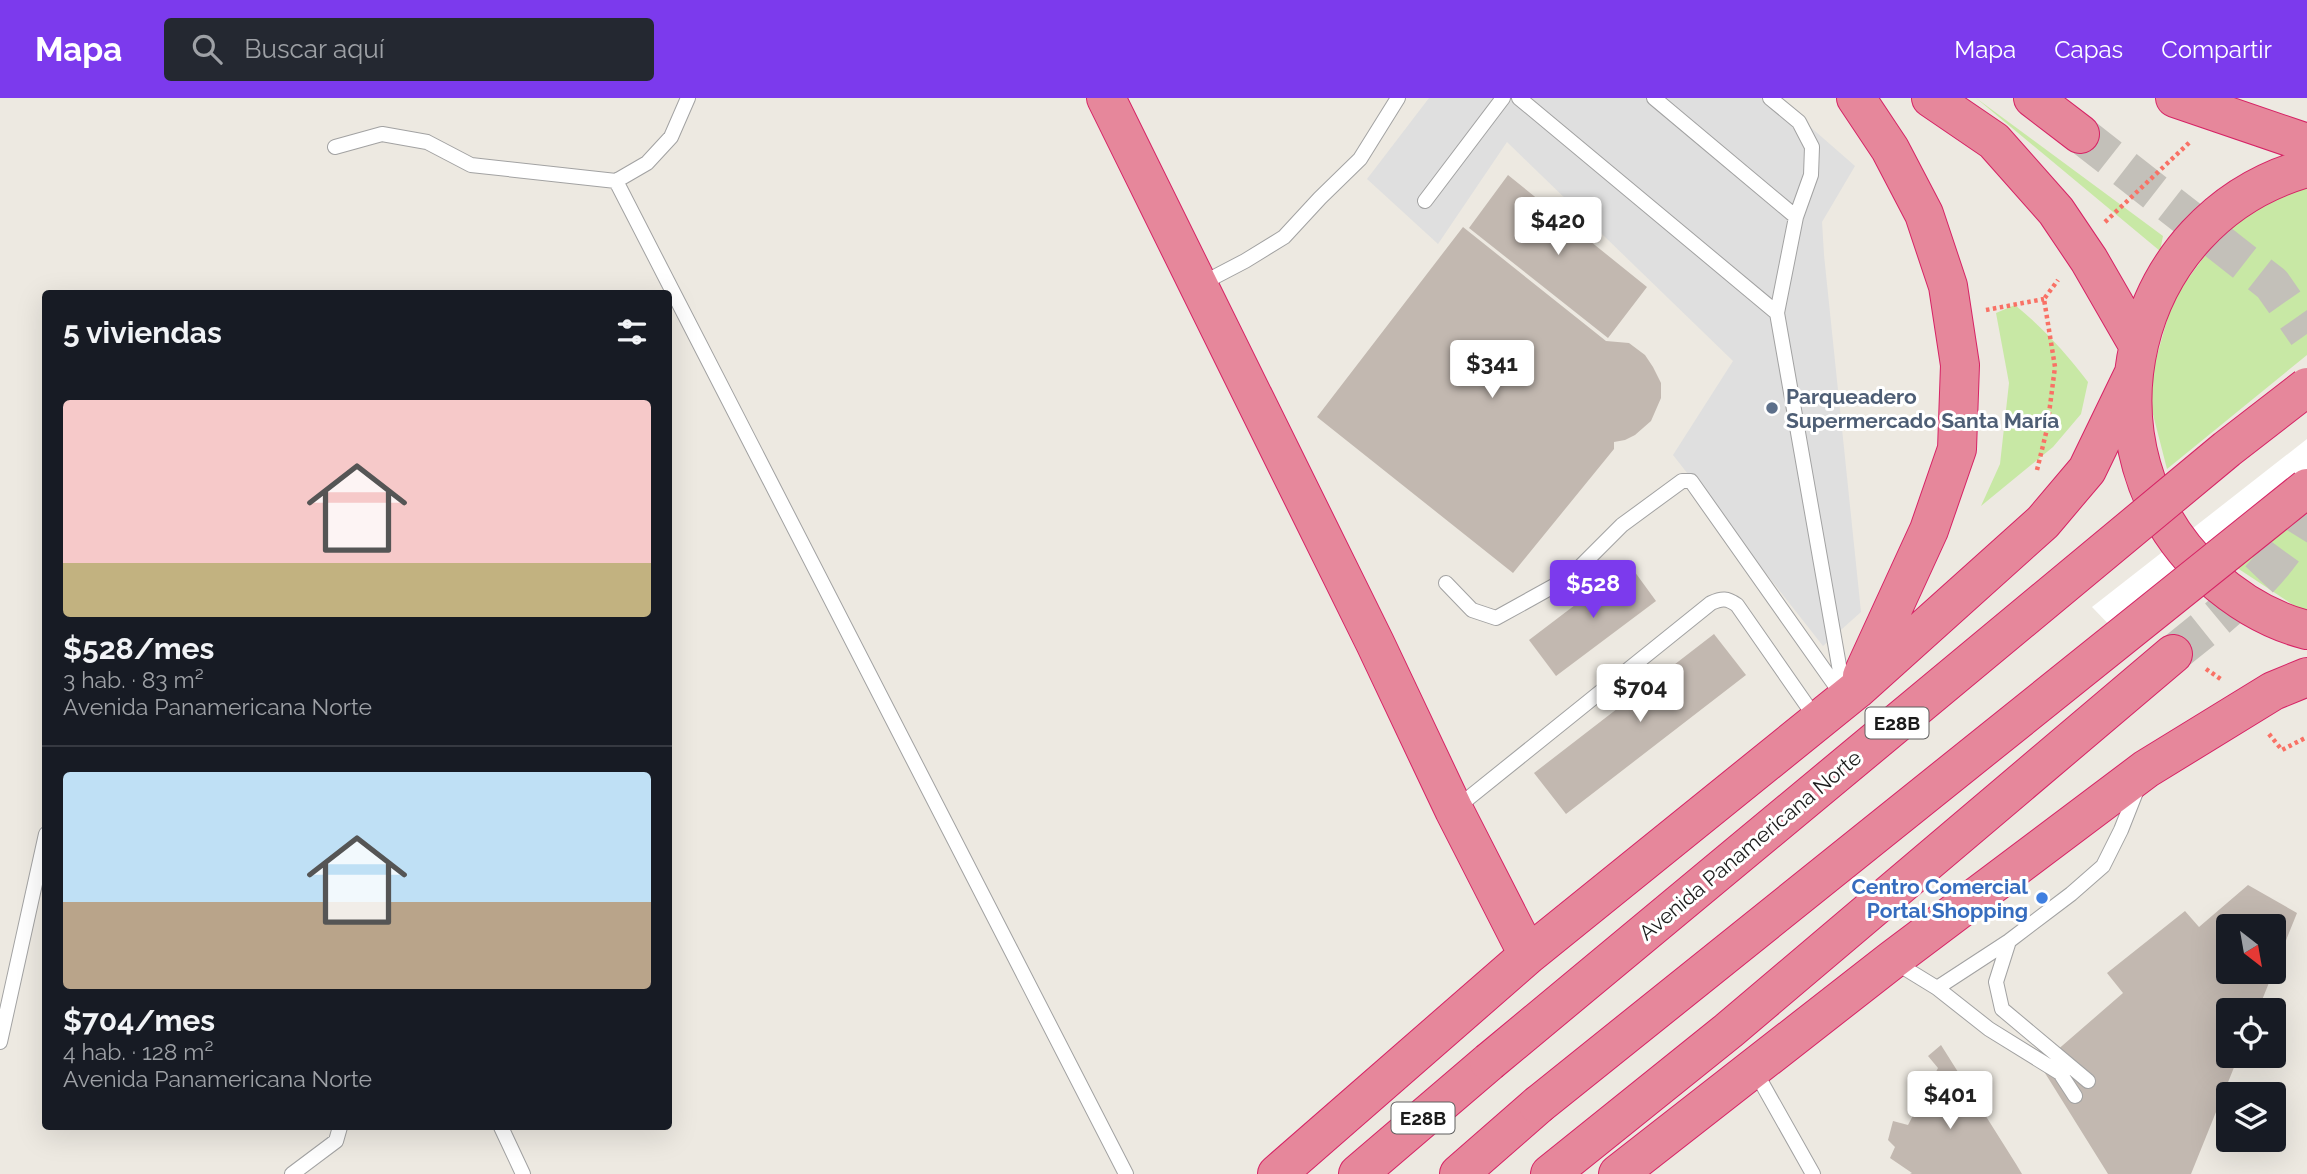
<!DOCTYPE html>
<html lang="es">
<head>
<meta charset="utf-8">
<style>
	:root { --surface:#171b24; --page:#242831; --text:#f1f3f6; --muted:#9ea1a6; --line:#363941; --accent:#7c3aed }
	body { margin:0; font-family:Raleway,sans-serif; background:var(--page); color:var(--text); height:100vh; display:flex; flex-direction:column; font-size:26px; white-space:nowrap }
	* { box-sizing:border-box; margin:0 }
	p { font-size:23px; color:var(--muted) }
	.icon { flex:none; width:38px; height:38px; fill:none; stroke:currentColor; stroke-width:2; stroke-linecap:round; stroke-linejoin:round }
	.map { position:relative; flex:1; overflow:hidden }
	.sheet { position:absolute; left:42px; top:192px; width:630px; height:840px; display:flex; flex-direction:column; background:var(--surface); border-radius:7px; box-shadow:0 7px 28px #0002 }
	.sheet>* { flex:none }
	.needle { width:46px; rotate:149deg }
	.controls { position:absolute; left:2216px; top:816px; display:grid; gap:14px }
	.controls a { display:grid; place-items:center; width:70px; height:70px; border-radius:7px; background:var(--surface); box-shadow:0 7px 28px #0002; font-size:35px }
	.price { position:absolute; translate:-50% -60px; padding:0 16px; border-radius:7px; background:#fff; color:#222; font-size:23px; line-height:46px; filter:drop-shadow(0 2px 4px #0008) }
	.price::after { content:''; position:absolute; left:50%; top:42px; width:21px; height:16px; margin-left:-10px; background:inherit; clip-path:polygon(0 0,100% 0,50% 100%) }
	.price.current { background:var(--accent); color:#fff }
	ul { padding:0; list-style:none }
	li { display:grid; align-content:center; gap:14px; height:371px; padding:0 21px }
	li+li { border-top:2px solid var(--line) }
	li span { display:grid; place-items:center; height:217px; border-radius:7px; color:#555 }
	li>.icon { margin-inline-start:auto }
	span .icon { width:126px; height:126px; fill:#fffc; stroke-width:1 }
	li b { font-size:30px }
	h2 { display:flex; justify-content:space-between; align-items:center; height:84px; padding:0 21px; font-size:30px }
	header { display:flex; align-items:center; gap:42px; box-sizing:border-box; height:98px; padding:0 35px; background:var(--accent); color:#fff }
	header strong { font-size:33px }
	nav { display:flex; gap:38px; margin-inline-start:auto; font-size:24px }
	.search { width:490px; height:63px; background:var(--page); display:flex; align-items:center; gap:18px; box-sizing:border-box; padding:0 24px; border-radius:7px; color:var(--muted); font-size:26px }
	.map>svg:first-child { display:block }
	.grass { fill:#c8e8a5 }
	.parking { fill:#dfdfdf }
	.pier { fill:#fff }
	.building { fill:#c2b8b0; fill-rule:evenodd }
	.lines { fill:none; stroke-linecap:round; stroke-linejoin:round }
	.highway-tunnel { stroke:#c3c0b9; stroke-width:38; stroke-dasharray:38 19; stroke-linecap:butt }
	.lane-casing { stroke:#a2a2a2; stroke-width:16 }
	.highway-casing { stroke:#d62365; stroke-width:40 }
	.path { stroke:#f97165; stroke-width:4.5; stroke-dasharray:3.5 3.5; stroke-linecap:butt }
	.lane { stroke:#fff; stroke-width:14 }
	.highway { stroke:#e6879b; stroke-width:38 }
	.highway-bridge-casing { stroke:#d62365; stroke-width:40; stroke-linecap:butt }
	.highway-bridge { stroke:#e6879b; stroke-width:38 }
	.service-dot { fill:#5c6f8a; stroke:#fff; stroke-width:2.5 }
	.shop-dot { fill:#3f7fe0; stroke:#fff; stroke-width:2.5 }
	.labels { text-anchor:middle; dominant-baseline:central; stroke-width:6; stroke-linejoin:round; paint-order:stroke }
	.shield { fill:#fff; stroke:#5f5f5f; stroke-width:2 }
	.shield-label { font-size:19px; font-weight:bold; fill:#1b1b1b }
	.service-label { font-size:21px; font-weight:bold; fill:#4e5e75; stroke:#fff; text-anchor:start }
	.street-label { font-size:21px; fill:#1b1b1b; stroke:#fff }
	.shop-label { font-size:21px; font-weight:bold; fill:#366cbe; stroke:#fff; text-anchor:end }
</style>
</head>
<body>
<header>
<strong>Mapa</strong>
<div class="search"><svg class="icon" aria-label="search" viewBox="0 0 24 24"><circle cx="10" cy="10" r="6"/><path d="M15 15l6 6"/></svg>Buscar aquí</div>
<nav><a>Mapa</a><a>Capas</a><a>Compartir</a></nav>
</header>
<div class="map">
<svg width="2307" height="1076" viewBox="0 0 2307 1076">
	<rect width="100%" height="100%" fill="#ede9e1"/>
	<!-- grass -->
	<path class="grass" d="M1976,0L2163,138L2160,153Z
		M2307,87V257L2167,371L2147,293L2173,201L2229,125Z
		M2015,207C2043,230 2066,255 2088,284L2081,316L2053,349L1981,408L2000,366L2009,285L1996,215Z
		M2307,385V516L2216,456Z"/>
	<!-- parking -->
	<path class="parking" d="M1429,0H1777L1855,68L1822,124L1824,157L1861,514L1823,548L1673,357L1733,263L1507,44L1438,146L1367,81Z"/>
	<!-- pier -->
	<path class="pier" d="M2307,341V386L2120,538L2092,509Z"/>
	<!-- building -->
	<path class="building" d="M1508,77L1647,189L1608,240L1469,130Z
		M1463,129L1606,243L1629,245L1645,257L1653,269L1661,285V300L1651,323L1635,337L1625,342L1614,344V351L1513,475L1317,319Z
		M1629,466L1656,503L1556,578L1529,542Z
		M1714,536L1746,577L1566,716L1534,675Z
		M2248,787L2297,815L2258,912H2228V957H2239L2191,1076H2108L2040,967L2123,895L2107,875L2185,813L2199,829ZM2228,828H2273V873H2228Z
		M1941,947L2016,1066L2022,1076H1910L1912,1075L1890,1060L1895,1049L1888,1042L1893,1023L1908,1027L1938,970L1928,958Z"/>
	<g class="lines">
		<!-- highway-tunnel -->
		<path class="highway-tunnel" d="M2080,36L2272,186L2307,236
			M2173,556C2225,514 2278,475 2307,413"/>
		<defs>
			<path id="lane" d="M688,0L671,39L647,65L616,83L1126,1076
				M1519,0L1777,215L1844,596
				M1654,0L1796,119
				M1770,0L1799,24L1812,49L1811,77L1796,119L1777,215
				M335,49L382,36L427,44L471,67L616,83
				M1425,103L1503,0
				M1199,187L1245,163L1284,139L1320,100L1360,61L1398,0
				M1446,485L1472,512L1496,520L1570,479L1622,427L1682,383H1691L1842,597
				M1455,711L1711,505C1722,500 1727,500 1737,507L1817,622
				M2009,843L1996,884L2002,911L2088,983
				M1893,863L1937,890L1989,931L2060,975L2075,998
				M1937,890L2009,843L2071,796L2103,768L2121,732L2138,689
				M0,944L46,736
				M1755,973L1813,1076
				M501,1029L523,1076
				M292,1076L336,1043L340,1029"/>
			<path id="highway" d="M1106,0L1375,545L1454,712L1528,857
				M1856,0L1890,51L1924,116L1948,188L1960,267L1957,351L1929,432L1862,578
				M1931,0L1994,43L2056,113L2089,162L2138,247
				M2033,0L2080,36
				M2175,0L2307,45
				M2307,70C2127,120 2072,352 2210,478C2238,503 2271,523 2307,532
				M1277,1076L1528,857L1856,592L2043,424L2087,372L2133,277
				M1358,1076L1489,964
				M1459,1076L1538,1007
				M1550,1076L1728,933L2173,556
				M1618,1076L1892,862L2146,671L2273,593L2307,579"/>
		</defs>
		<!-- lane casing -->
		<use href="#lane" class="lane-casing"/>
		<!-- highway casing -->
		<use href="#highway" class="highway-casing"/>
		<!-- path -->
		<path class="path" d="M2105,124L2191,43
			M1986,212L2044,201
			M2037,372L2047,331L2055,269L2044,201L2058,182
			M2206,571L2222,582
			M2269,636L2282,652L2307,639"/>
		<!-- lane -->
		<use href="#lane" class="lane"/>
		<!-- highway -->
		<use href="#highway" class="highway"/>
		<defs>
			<path id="highway-bridge" d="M1489,964L2227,351L2307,289
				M1538,1007L2307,390"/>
		</defs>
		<!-- highway-bridge casing -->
		<use href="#highway-bridge" class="highway-bridge-casing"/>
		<!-- highway-bridge -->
		<use href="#highway-bridge" class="highway-bridge"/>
	</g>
	<!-- markers -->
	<circle class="service-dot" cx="1772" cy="310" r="7"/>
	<circle class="shop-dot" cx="2042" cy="800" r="7"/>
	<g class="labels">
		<!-- shield labels -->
		<g class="shield">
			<rect x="1865.5" y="609.5" width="63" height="31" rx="5"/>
			<rect x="1391.5" y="1004.5" width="63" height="31" rx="5"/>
		</g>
		<g class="shield-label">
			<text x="1897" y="625">E28B</text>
			<text x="1423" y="1020">E28B</text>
		</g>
		<!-- service labels -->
		<g class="service-label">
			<text x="1786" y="298">Parqueadero<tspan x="1786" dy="24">Supermercado Santa María</tspan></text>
		</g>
		<!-- street labels -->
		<g class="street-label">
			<text transform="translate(1750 747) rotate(-40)">Avenida Panamericana Norte</text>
		</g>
		<!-- shop labels -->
		<g class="shop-label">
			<text x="2028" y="788">Centro Comercial<tspan x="2028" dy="24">Portal Shopping</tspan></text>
		</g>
	</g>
</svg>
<div class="controls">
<a><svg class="needle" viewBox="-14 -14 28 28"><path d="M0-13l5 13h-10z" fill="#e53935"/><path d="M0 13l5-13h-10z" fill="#9ea1a6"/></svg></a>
<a><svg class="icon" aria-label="locate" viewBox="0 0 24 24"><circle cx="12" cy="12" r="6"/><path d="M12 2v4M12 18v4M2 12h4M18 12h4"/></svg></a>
<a><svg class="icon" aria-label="layers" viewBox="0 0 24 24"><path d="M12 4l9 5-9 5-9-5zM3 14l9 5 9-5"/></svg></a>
</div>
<b class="price" style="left:1558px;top:159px">$420</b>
<b class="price" style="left:1492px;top:302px">$341</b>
<b class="price current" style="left:1593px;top:522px">$528</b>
<b class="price" style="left:1640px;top:626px">$704</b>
<b class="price" style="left:1950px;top:1033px">$401</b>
<section class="sheet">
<h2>5 viviendas<svg class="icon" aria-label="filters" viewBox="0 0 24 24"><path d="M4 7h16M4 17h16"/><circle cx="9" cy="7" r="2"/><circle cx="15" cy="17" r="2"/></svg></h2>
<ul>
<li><span style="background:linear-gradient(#f6c9c9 75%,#c2b280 0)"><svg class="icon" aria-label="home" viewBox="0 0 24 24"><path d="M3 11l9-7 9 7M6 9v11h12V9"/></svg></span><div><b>$528/mes</b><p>3 hab. · 83 m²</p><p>Avenida Panamericana Norte</p></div></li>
<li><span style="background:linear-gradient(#bfe0f5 60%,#b9a48a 0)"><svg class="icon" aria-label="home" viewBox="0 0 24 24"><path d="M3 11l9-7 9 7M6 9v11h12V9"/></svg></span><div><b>$704/mes</b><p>4 hab. · 128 m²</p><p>Avenida Panamericana Norte</p></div></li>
</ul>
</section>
</div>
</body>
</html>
